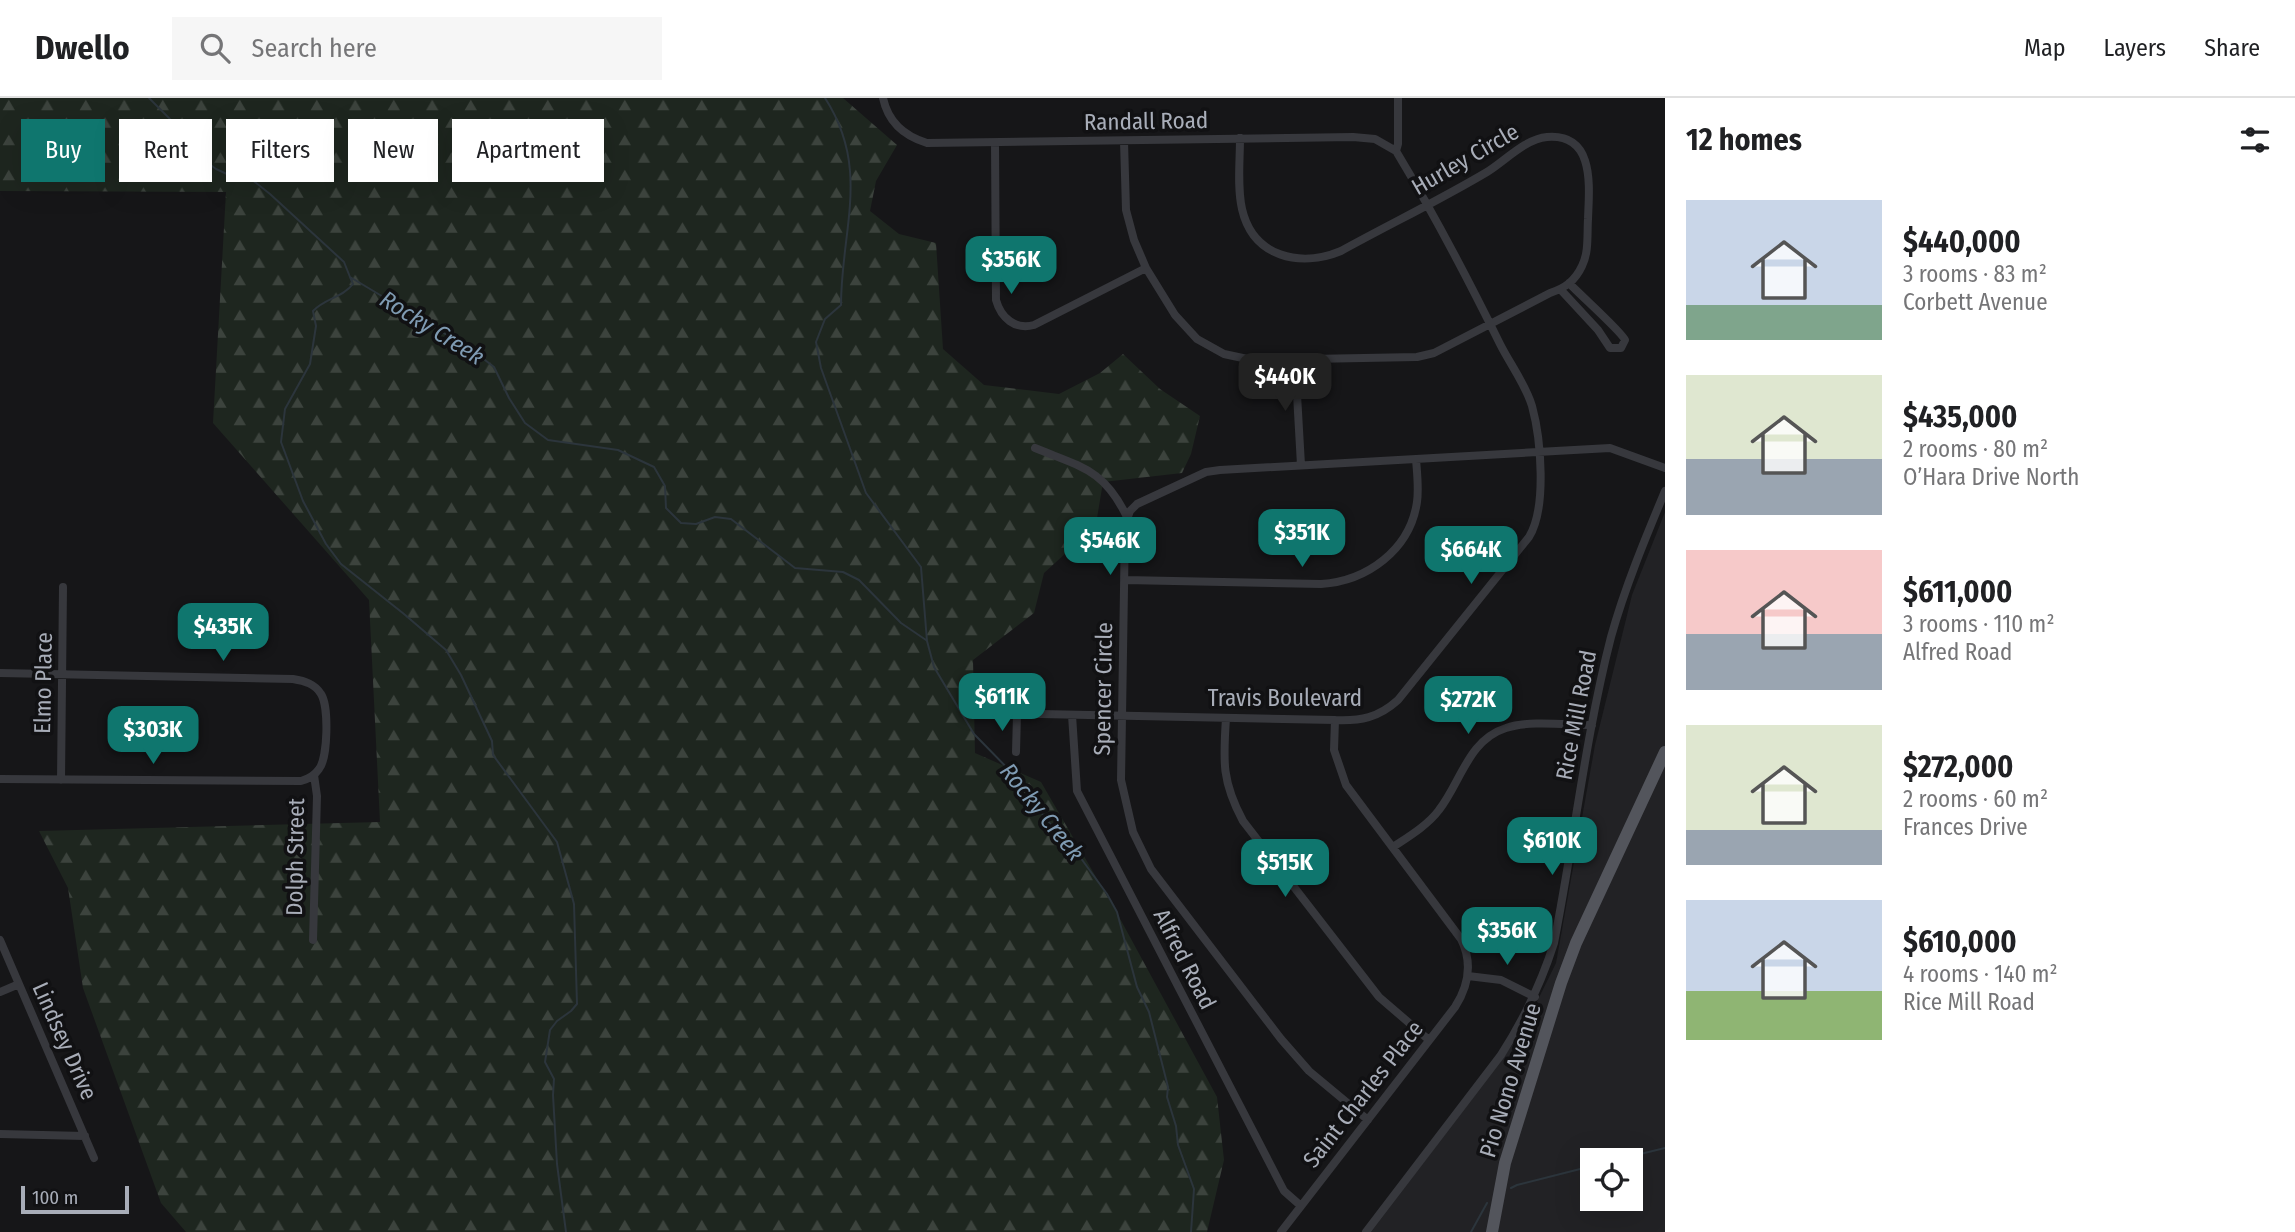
<!DOCTYPE html>
<html lang="en">
<head>
<meta charset="utf-8">
<style>
	:root { --surface:#fff; --page:#f6f6f6; --text:#202124; --muted:#757577; --line:#e0e0e0; --accent:#0f766e }
	body { margin:0; font-family:"Fira Sans Condensed",sans-serif; background:var(--page); color:var(--text); height:100vh; display:flex; flex-direction:column; font-size:26px; white-space:nowrap }
	* { box-sizing:border-box; margin:0 }
	p { font-size:23px; color:var(--muted) }
	.icon { flex:none; width:38px; height:38px; fill:none; stroke:currentColor; stroke-width:2; stroke-linecap:round; stroke-linejoin:round }
	.map { position:relative; flex:1; overflow:hidden }
	.side { display:flex; flex-direction:column; background:var(--surface); width:630px }
	.side>* { flex:none }
	.top-card { position:absolute; left:21px; top:21px; width:665px; height:63px; display:flex; gap:14px }
	.controls { position:absolute; left:1580px; top:1050px; display:grid; gap:14px }
	.controls a { display:grid; place-items:center; width:63px; height:63px; border-radius:0px; background:var(--surface); box-shadow:0 7px 28px #0002; font-size:35px }
	.scale { position:absolute; left:21px; bottom:18px; width:108px; box-sizing:border-box; padding-left:7px; border:4px solid #a8adb8; border-top:0; font-size:19px; line-height:24px; white-space:nowrap; color:#a8adb8; -webkit-text-stroke:5px #111113; paint-order:stroke }
	.price { position:absolute; translate:-50% -60px; padding:0 16px; border-radius:14px; background:var(--accent); color:#fff; font-size:23px; line-height:46px; filter:drop-shadow(0 2px 4px #0008) }
	.price::after { content:''; position:absolute; left:50%; top:42px; width:21px; height:16px; margin-left:-10px; background:inherit; clip-path:polygon(0 0,100% 0,50% 100%) }
	.price.on { background:#222; color:#fff }
	ul { padding:0; list-style:none }
	li { display:flex; align-items:center; gap:21px; height:175px; padding:0 21px }
	li span { display:grid; place-items:center; flex:none; width:196px; height:140px; border-radius:0px; color:#555 }
	li>.icon { margin-inline-start:auto }
	span .icon { width:84px; height:84px; fill:#fffc; stroke-width:1 }
	li b { font-size:30px }
	h2 { display:flex; justify-content:space-between; align-items:center; height:84px; padding:0 21px; font-size:30px }
	.pill { padding:0 24px; border-radius:0px; background:var(--surface); box-shadow:0 7px 28px #0002; font-size:24px; line-height:63px }
	.pill.on { background:var(--accent); color:#fff }
	header { display:flex; align-items:center; gap:42px; box-sizing:border-box; height:98px; padding:0 35px; background:var(--surface); border-bottom:2px solid var(--line) }
	header strong { font-size:33px }
	nav { display:flex; gap:38px; margin-inline-start:auto; font-size:24px }
	.search { width:490px; height:63px; background:var(--page); display:flex; align-items:center; gap:18px; box-sizing:border-box; padding:0 24px; border-radius:0px; color:var(--muted); font-size:26px }
	main { display:flex; flex:1; min-height:0 }
	.map>svg:first-child { display:block }
	.built { fill:#222225; fill-rule:evenodd }
	.forest { fill:url(#forest-firs) }
	.lines { fill:none; stroke-linecap:round; stroke-linejoin:round }
	.stream { stroke:#2c353c; stroke-width:2 }
	.minor { stroke:#37383d; stroke-width:8 }
	.primary { stroke:#53555c; stroke-width:12 }
	.labels { text-anchor:middle; dominant-baseline:central; stroke-width:7; stroke-linejoin:round; paint-order:stroke }
	.street-label { font-size:23px; fill:#a8adb8; stroke:#111113 }
	.water-label { font-size:24px; font-style:italic; fill:#7f9bb3; stroke:#111113 }
</style>
</head>
<body>
<header>
<strong>Dwello</strong>
<div class="search"><svg class="icon" aria-label="search" viewBox="0 0 24 24"><circle cx="10" cy="10" r="6"/><path d="M15 15l6 6"/></svg>Search here</div>
<nav><a>Map</a><a>Layers</a><a>Share</a></nav>
</header>
<main>
<div class="map">
<svg width="1665" height="1134" viewBox="0 0 1665 1134">
	<defs>
		<pattern id="forest-firs" width="22" height="20" patternUnits="userSpaceOnUse" patternTransform="scale(1.75)"><rect width="22" height="20" fill="#1e261f"/><path d="M5 1l3.5 6h-7zM16 11l3.5 6h-7z" fill="#3c433d"/></pattern>
	</defs>
	<rect width="100%" height="100%" fill="#161618"/>
	<!-- built -->
	<path class="built" d="M1665,414V1134H1371L1522,934L1556,865L1595,647L1632,497ZM1592,1062H1631V1101H1592Z"/>
	<!-- forest -->
	<path class="forest" d="M0,0H843L897,47L876,83L870,113L899,136L936,145L943,251L984,287L1059,296L1100,275L1123,256L1160,291L1200,318L1191,356L1182,375L1103,384L1097,420L1067,454L1044,475L1034,515L973,562L975,655L1041,684L1118,817L1217,999L1224,1062L1207,1134H186L161,1105L83,890L68,790L39,733L380,724L369,502L213,325L226,94L0,93Z"/>
	<g class="lines">
		<!-- stream -->
		<path class="stream" d="M149,0L189,40L200,58L208,65L216,71L229,77H246L270,96L344,164L350,179L472,252L494,269L509,300L525,325L548,342L618,352L654,369L665,388L666,410L681,425L696,426L715,419L731,421L795,470L843,474L859,482L901,525L926,542
			M825,0C871,71 841,132 841,207L825,221L816,244L821,270L866,395L921,469L927,543L934,569L974,636L1019,682L1032,703L1064,743L1080,759L1107,796L1117,814L1137,889L1149,914L1168,989L1167,999L1176,1028L1178,1047L1194,1091L1191,1134
			M350,179L353,186C342,200 325,200 313,213L316,228L310,266L285,311L281,344L303,403L326,446L341,466L404,516L446,552L461,577L492,643L493,657L557,744L574,806L577,906L571,913L557,923L550,932L545,964L554,981L553,997L557,1066L566,1134
			M1616,1062L1665,1050
			M1511,1090L1517,1087L1592,1068
			M1471,1134L1487,1105"/>
		<!-- minor -->
		<path class="minor" d="M883,0C888,24 904,38 927,45L1353,39L1375,41L1396,53
			M1124,43L1126,112L1134,142L1146,170L1175,217L1197,241L1224,256L1252,262L1417,259L1434,255L1550,195C1565,190 1575,183 1582,168C1589,154 1587,137 1588,121C1589,90 1596,35 1547,39C1525,41 1505,63 1487,74C1440,102 1390,126 1341,153C1300,170 1253,159 1242,111C1237,89 1240,63 1240,40
			M995,45L996,202C1001,220 1015,232 1034,227L1146,170
			M1561,192L1598,232L1610,250H1621L1625,242C1622,234 1579,196 1569,185
			M1295,261L1301,367
			M1035,350C1081,369 1104,371 1127,419
			M1125,482L1321,486C1367,483 1410,452 1417,404C1419,390 1417,375 1416,361
			M0,575L293,581C305,583 315,586 321,596C329,608 328,660 319,671C315,677 308,681 301,683L0,681
			M986,615L1335,622C1361,623 1378,620 1398,602L1529,439C1547,410 1541,341 1532,308C1526,287 1510,266 1500,246C1468,181 1434,116 1396,53L1398,46V0
			M1072,617L1077,693L1284,1093L1301,1108
			M1226,620C1223,664 1222,684 1243,723L1379,899L1429,942
			M1016,654L1017,616
			M61,682L63,489
			M1393,749C1408,739 1428,727 1439,712C1461,684 1468,642 1506,630C1529,622 1567,627 1592,627
			M0,842L94,1060
			M313,842L317,698L314,677
			M1468,878L1501,882L1535,899
			M0,894L19,886
			M1368,1022L1309,973L1281,941L1151,771L1133,734L1121,682L1125,427L1130,413L1137,406L1206,374L1220,372L1610,350L1665,370
			M0,1036L85,1038
			M1281,1134L1455,909C1469,887 1473,865 1461,841L1346,687L1334,652L1335,622
			M1366,1134L1501,957C1524,921 1541,886 1554,845C1574,744 1585,640 1611,539C1625,489 1645,441 1665,393"/>
		<!-- primary -->
		<path class="primary" d="M1492,1134L1505,1065L1561,885L1576,845L1665,654"/>
	</g>
	<g class="labels">
		<!-- street labels -->
		<g class="street-label">
			<text transform="translate(1146 23) rotate(-1)">Randall Road</text>
			<text transform="translate(1465 61) rotate(-30)">Hurley Circle</text>
			<text transform="translate(43 585) rotate(-89)">Elmo Place</text>
			<text transform="translate(1103 591) rotate(-89)">Spencer Circle</text>
			<text x="1285" y="600">Travis Boulevard</text>
			<text transform="translate(1576 617) rotate(-79)">Rice Mill Road</text>
			<text transform="translate(295 759) rotate(-89)">Dolph Street</text>
			<text transform="translate(1185 861) rotate(63)">Alfred Road</text>
			<text transform="translate(65 943) rotate(66)">Lindsey Drive</text>
			<text transform="translate(1510 982) rotate(-73)">Pio Nono Avenue</text>
			<text transform="translate(1363 996) rotate(-52)">Saint Charles Place</text>
		</g>
		<!-- water labels -->
		<g class="water-label">
			<text transform="translate(432 230) rotate(32)">Rocky Creek</text>
			<text transform="translate(1042 714) rotate(51)">Rocky Creek</text>
		</g>
	</g>
</svg>
<div class="controls">
<a><svg class="icon" aria-label="locate" viewBox="0 0 24 24"><circle cx="12" cy="12" r="6"/><path d="M12 2v4M12 18v4M2 12h4M18 12h4"/></svg></a>
</div>
<div class="scale">100 m</div>
<b class="price" style="left:1011px;top:198px">$356K</b>
<b class="price on" style="left:1285px;top:315px">$440K</b>
<b class="price" style="left:1302px;top:471px">$351K</b>
<b class="price" style="left:1110px;top:479px">$546K</b>
<b class="price" style="left:1471px;top:488px">$664K</b>
<b class="price" style="left:223px;top:565px">$435K</b>
<b class="price" style="left:1002px;top:635px">$611K</b>
<b class="price" style="left:1468px;top:638px">$272K</b>
<b class="price" style="left:153px;top:668px">$303K</b>
<b class="price" style="left:1552px;top:779px">$610K</b>
<b class="price" style="left:1285px;top:801px">$515K</b>
<b class="price" style="left:1507px;top:869px">$356K</b>
<div class="top-card">
<a class="pill on">Buy</a>
<a class="pill">Rent</a>
<a class="pill">Filters</a>
<a class="pill">New</a>
<a class="pill">Apartment</a>
</div>
</div>
<section class="side">
<h2>12 homes<svg class="icon" aria-label="filters" viewBox="0 0 24 24"><path d="M4 7h16M4 17h16"/><circle cx="9" cy="7" r="2"/><circle cx="15" cy="17" r="2"/></svg></h2>
<ul>
<li><span style="background:linear-gradient(#c9d6e8 75%,#7fa58c 0)"><svg class="icon" aria-label="home" viewBox="0 0 24 24"><path d="M3 11l9-7 9 7M6 9v11h12V9"/></svg></span><div><b>$440,000</b><p>3 rooms · 83 m²</p><p>Corbett Avenue</p></div></li>
<li><span style="background:linear-gradient(#dfe7d0 60%,#9aa5b1 0)"><svg class="icon" aria-label="home" viewBox="0 0 24 24"><path d="M3 11l9-7 9 7M6 9v11h12V9"/></svg></span><div><b>$435,000</b><p>2 rooms · 80 m²</p><p>O’Hara Drive North</p></div></li>
<li><span style="background:linear-gradient(#f6c9c9 60%,#9aa5b1 0)"><svg class="icon" aria-label="home" viewBox="0 0 24 24"><path d="M3 11l9-7 9 7M6 9v11h12V9"/></svg></span><div><b>$611,000</b><p>3 rooms · 110 m²</p><p>Alfred Road</p></div></li>
<li><span style="background:linear-gradient(#dfe7d0 75%,#9aa5b1 0)"><svg class="icon" aria-label="home" viewBox="0 0 24 24"><path d="M3 11l9-7 9 7M6 9v11h12V9"/></svg></span><div><b>$272,000</b><p>2 rooms · 60 m²</p><p>Frances Drive</p></div></li>
<li><span style="background:linear-gradient(#c9d6e8 65%,#8fb573 0)"><svg class="icon" aria-label="home" viewBox="0 0 24 24"><path d="M3 11l9-7 9 7M6 9v11h12V9"/></svg></span><div><b>$610,000</b><p>4 rooms · 140 m²</p><p>Rice Mill Road</p></div></li>
</ul>
</section>
</main>
</body>
</html>
